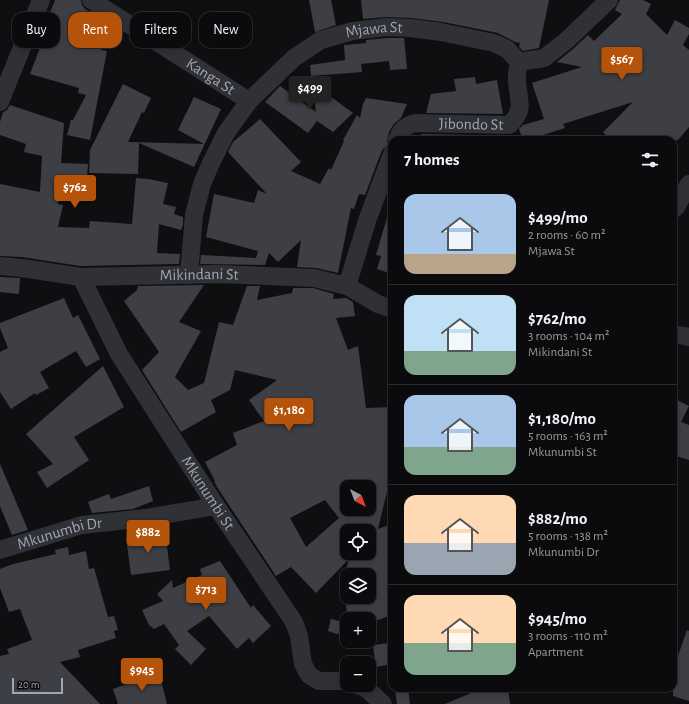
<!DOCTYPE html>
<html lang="en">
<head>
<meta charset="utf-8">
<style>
	:root { --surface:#0b0b0d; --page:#141416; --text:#f1f3f6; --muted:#9a9b9d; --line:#2b2b2e; --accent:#b45309 }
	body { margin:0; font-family:"Alegreya Sans",sans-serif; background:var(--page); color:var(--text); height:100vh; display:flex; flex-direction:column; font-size:15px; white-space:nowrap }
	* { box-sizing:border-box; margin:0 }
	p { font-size:13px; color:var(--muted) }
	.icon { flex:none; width:22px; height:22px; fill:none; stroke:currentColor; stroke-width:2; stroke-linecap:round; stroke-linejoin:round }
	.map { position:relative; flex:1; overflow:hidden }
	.sheet { position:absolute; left:388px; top:136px; width:289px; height:556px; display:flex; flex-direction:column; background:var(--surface); border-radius:12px; box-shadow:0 2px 6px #0003,0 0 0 1px var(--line) }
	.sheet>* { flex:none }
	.hud { position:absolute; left:12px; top:12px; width:316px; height:36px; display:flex; gap:8px }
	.needle { width:26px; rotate:138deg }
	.fabs { position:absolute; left:340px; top:480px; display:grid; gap:8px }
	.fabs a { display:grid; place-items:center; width:36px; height:36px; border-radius:8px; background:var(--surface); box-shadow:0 2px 6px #0003,0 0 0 1px var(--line); font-size:20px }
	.scale { position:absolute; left:12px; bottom:10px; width:51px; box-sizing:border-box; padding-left:4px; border:2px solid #9fa6b2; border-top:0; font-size:11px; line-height:14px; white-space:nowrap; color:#9fa6b2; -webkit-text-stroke:3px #0a0a0b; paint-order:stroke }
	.price { position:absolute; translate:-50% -34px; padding:0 9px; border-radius:4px; background:var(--accent); color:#fff; font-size:13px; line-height:26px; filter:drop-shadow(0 1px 2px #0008) }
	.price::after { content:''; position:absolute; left:50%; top:24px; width:12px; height:9px; margin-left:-6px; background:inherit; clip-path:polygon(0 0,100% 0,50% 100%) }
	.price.current { background:#222; color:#fff }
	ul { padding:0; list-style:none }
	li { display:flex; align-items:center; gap:12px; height:100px; padding:0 16px }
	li+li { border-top:1px solid var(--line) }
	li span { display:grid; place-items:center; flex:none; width:112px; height:80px; border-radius:12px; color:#555 }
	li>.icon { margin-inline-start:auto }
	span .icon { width:48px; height:48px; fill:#fffc; stroke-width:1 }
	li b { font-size:17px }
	h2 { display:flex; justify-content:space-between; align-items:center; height:48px; padding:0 16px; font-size:17px }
	.tag { padding:0 14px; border-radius:12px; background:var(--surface); box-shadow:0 2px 6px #0003,0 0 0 1px var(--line); font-size:14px; line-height:36px }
	.tag.current { background:var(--accent); color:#fff }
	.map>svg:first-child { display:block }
	.building { fill:#3e3f44; fill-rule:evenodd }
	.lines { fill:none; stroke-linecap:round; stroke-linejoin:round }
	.street { stroke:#303136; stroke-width:18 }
	.labels { text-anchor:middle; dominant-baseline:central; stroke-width:3; stroke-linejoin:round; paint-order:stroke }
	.street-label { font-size:16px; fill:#9fa6b2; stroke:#0a0a0b }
</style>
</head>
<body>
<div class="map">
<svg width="689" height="704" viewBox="0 0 689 704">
	<rect width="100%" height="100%" fill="#0f0f11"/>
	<!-- building -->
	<path class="building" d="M55,0H81L82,5L85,9L107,22L101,50L107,51L90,140L67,135L71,120H73L86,95L78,93L79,88L30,74L41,45L37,44Z
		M309,0H331L336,25L315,32Z
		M361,0H549L539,48L523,51L519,47L520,43L515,42L498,33L443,22L412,18L387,17L363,19Z
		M620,0H643L651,4L646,14L667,35L675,20L689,28V34L683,45L689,50V127L678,140H610L603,132L633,102L563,124L565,128L527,140H523L519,129L523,125L544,119L532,83L582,67L557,62L573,49L588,35L594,41L622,14L615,10Z
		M387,38H404L407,69L390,70L389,61L361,64L362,72L311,76L310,65L345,60L344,45L366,43V40Z
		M475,77L476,84L497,80L503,114L426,113L431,94L456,91L454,79Z
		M123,84L151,98L144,113L142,112L128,142L204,144L178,130L194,97L221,109L194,167L139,143L138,174L89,173L90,150Z
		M280,86L316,112L313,90L323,91L353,113L333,132L317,121L308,133L265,102Z
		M366,98L407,104L401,118L394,124L389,132L387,141L388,145L382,150L365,195L359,194L354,209L351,208L338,273L316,268L297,267L301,240L278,262L269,253L265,265L200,264L201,255L256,258L258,251L206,237L214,194L254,203L258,190L267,194L228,152L233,142L260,119L301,162L291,171L320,184L329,168L331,170L344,141L343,140L357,115L360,118L363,104Z
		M10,105L64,123L61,163L88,164L87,178L60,177L58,204L63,205L58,227L89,228L90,221L132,224L136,178L148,179L168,183L163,204L176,207L174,214L183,217V225L181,230L159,224L157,253L180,254L179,264L80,266L22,257L0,256V184L40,192L42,156L24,152L26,144L0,135V122L3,112L7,110Z
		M421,134L477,135L479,140H419Z
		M388,214L392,215V274L377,269L381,256L376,255Z
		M0,277L20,278L19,294L0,292Z
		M204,285L179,322L201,331L175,377L188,390L204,383L219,322L233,325L247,286H260L257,300L292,293L293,288H313L334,294L333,299L346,298L353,302L355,316L336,318L348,350L358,346L366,408L392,407V471L378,529L392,524V615L369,623V619H347L346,603L367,601L363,597H369V575H347V583L343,579L349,559L316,593L291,567L276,576L217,487L214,481H215L205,462L237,445L233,433L264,421L249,400L277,380L235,370L230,390L211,400L216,412L181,432L142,370L159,352L124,301L137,290L138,286ZM347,487H369V509H347ZM325,500L339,518L306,547L290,518ZM347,531H369V553H347Z
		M64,298L73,318L78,315L100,359L86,367L76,351L40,372L49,388L36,395L35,393L11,409L0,392V352L8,348L0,328V323Z
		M103,366L124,407L74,437L89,460L47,488L37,472L53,464L26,434Z
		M673,398L689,406L681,422L689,425V460L673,455Z
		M0,464L28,530L12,535L0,506Z
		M149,486L153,501L133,509L92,513L88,502L109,494L111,499Z
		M159,532L160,540L166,539L170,570L131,575L126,537Z
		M68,547L69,555L86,551L89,569L94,568L108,617L114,616L118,630L114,631L116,638L78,650L80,657L60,662L100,704H0V656L9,654L7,649L32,640L20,609L9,612L0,588V569L13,564L56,554L55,550Z
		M220,561L251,608L253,605L271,626L253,643L249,638L237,649L209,616L187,631L206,649L191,665L175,649L179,645L164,624L154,629L149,625L142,610L163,601L157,594L172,580L173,588L202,575L200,569Z
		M331,619L347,623V630L337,634L328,631Z
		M687,630L689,631V701L673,696V670Z
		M390,643L392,664L376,667L373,645Z
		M159,672L167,704H118L113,689Z
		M395,688H408L410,704H397Z
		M483,688H508L510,704H445Z"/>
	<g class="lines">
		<!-- street -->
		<g class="street">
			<path id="s1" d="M91,0L249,101"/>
			<path d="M0,102L41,0"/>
			<path id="s2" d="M397,140C401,130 405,126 415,123L509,125C526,110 518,99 517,81C516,74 518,68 519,62"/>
			<path d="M673,210L676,207L689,184"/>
			<path id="s3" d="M0,266L22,268L81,277L219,274L314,278L347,286L378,304L392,309"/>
			<path id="s4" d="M189,275L194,215L202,184L211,163L226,133L249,101L294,58L321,40L353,31L387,27L411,28L441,32L494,43L507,49L519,62L544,58L566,41L609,0"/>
			<path id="s5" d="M81,277L119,354L216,506L294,622L299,636L303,664L309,675L319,681H347"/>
			<path d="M347,286L368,218L392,154"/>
			<path d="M673,334L689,337"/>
			<path id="s6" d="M0,550L82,525L145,518L216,506"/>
			<path d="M357,685L366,688L383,704"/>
		</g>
	</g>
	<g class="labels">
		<!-- street labels -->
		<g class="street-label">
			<text stroke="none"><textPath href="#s4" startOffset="337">Mjawa St</textPath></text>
			<text stroke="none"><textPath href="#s1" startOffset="142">Kanga St</textPath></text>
			<text stroke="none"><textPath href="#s2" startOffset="82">Jibondo St</textPath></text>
			<text stroke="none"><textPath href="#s3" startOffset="200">Mikindani St</textPath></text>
			<text stroke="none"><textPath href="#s5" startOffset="251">Mkunumbi St</textPath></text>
			<text stroke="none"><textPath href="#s6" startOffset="62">Mkunumbi Dr</textPath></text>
		</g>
	</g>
</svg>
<div class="fabs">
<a><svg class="needle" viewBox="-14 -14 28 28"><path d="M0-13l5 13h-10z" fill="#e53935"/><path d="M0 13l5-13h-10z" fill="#9a9b9d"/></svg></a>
<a><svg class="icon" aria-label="locate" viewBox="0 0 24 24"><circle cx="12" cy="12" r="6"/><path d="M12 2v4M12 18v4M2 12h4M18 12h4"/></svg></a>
<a><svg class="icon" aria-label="layers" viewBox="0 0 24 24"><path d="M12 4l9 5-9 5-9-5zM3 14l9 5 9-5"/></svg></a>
<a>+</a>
<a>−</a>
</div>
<div class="scale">20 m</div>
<b class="price" style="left:622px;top:81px">$567</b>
<b class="price current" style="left:310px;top:110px">$499</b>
<b class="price" style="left:75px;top:209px">$762</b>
<b class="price" style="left:289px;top:432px">$1,180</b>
<b class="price" style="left:148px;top:554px">$882</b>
<b class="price" style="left:206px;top:611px">$713</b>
<b class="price" style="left:142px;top:692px">$945</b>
<div class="hud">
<a class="tag">Buy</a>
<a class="tag current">Rent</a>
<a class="tag">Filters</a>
<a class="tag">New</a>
</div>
<section class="sheet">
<h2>7 homes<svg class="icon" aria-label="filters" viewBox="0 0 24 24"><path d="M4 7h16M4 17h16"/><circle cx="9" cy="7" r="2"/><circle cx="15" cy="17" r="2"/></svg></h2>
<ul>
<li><span style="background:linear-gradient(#a9c7e8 75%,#b9a48a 0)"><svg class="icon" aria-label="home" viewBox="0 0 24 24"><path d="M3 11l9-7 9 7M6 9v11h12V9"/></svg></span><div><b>$499/mo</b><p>2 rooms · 60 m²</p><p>Mjawa St</p></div></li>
<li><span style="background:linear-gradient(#bfe0f5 70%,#7fa58c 0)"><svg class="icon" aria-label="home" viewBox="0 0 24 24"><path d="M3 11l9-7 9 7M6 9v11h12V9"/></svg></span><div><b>$762/mo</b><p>3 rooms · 104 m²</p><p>Mikindani St</p></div></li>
<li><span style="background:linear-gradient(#a9c7e8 65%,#7fa58c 0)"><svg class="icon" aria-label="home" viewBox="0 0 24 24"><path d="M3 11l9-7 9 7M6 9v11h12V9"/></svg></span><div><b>$1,180/mo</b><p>5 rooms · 163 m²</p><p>Mkunumbi St</p></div></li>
<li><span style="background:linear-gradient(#ffd9b3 60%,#9aa5b1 0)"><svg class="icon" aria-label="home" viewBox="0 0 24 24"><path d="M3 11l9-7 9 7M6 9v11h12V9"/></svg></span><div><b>$882/mo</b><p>5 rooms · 138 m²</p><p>Mkunumbi Dr</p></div></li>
<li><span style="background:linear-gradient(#ffd9b3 60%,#7fa58c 0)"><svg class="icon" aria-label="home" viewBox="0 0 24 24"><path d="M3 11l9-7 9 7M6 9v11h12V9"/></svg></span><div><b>$945/mo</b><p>3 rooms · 110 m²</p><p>Apartment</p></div></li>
</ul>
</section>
</div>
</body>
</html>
